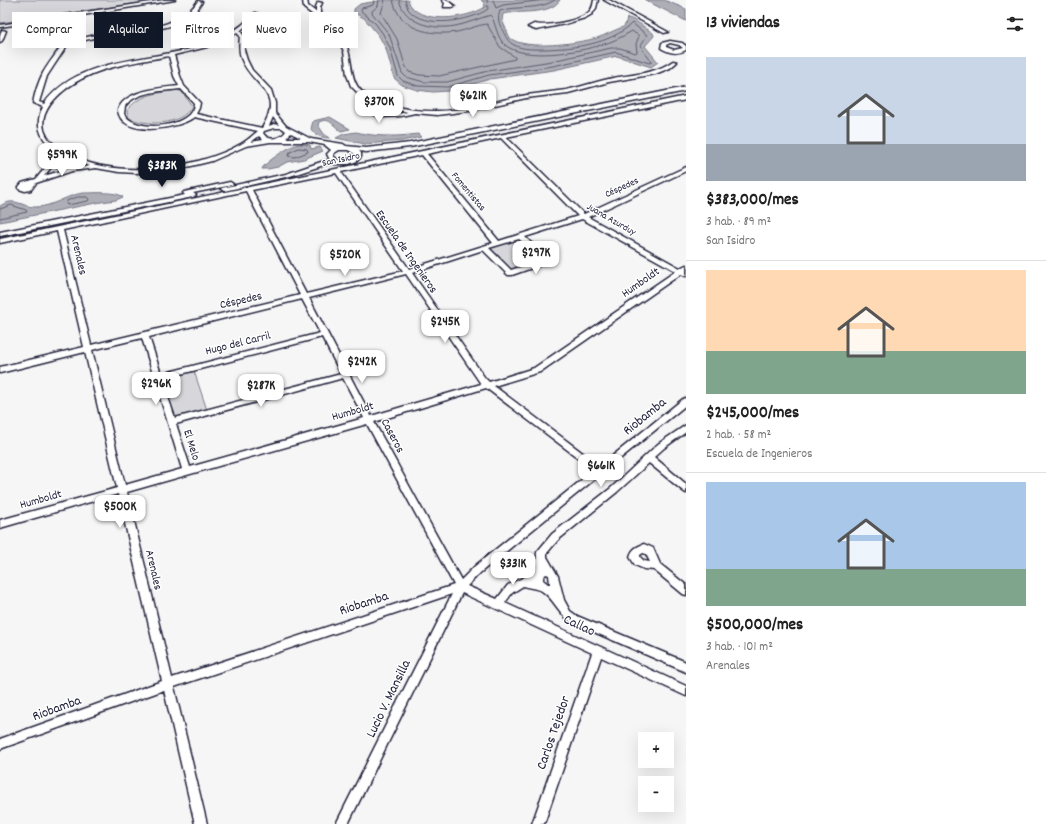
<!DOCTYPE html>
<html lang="es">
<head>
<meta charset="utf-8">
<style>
	:root { --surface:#fff; --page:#f2f2f2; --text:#222; --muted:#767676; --line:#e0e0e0; --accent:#111827 }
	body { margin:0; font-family:Dekko,sans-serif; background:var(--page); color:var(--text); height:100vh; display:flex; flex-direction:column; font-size:15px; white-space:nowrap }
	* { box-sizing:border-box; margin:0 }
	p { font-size:13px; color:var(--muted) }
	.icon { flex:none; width:22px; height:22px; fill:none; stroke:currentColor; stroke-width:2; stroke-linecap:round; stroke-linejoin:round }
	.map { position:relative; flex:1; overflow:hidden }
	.drawer { display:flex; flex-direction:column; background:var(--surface); width:360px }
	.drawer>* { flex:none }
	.banner { position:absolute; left:12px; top:12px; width:380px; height:36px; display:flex; gap:8px }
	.buttons { position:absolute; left:638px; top:732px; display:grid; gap:8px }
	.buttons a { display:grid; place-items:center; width:36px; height:36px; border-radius:0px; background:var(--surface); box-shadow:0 4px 16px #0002; font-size:20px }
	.price { position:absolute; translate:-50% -34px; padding:0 9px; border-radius:8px; background:#fff; color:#222; font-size:13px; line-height:26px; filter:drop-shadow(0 1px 2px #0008) }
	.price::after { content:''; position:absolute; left:50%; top:24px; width:12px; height:9px; margin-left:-6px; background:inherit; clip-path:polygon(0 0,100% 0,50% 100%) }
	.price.on { background:var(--accent); color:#fff }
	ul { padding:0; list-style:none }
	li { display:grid; align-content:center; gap:8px; height:212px; padding:0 20px }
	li+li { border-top:1px solid var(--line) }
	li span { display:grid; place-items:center; height:124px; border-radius:0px; color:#555 }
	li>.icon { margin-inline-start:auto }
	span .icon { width:72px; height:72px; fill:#fffc; stroke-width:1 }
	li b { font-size:17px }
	h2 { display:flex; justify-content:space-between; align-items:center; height:48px; padding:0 20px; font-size:17px }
	.tag { padding:0 14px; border-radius:0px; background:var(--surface); box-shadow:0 4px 16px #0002; font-size:14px; line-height:36px }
	.tag.on { background:var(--accent); color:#fff }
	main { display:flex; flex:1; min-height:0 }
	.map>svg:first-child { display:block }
	.green { fill:#d7d7db; stroke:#7c7c8b }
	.water { fill:#aeaeb7; stroke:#767685 }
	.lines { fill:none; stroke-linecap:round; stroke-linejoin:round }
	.shore { stroke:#5a5a6d; stroke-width:1 }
	.street-casing { stroke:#22223b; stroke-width:3 }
	.street { fill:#fff; fill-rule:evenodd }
	.labels { text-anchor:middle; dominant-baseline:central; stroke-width:3; stroke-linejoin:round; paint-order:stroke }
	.far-street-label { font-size:10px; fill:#22223b; stroke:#fff }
	.street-label { font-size:12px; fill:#22223b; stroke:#fff }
	.near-street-label { font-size:14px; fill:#22223b; stroke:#fff }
</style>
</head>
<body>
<main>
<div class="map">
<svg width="686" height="824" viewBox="0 0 686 824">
	<rect width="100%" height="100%" fill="#f6f6f7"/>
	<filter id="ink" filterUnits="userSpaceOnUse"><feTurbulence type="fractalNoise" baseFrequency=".025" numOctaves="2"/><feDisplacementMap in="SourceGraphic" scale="8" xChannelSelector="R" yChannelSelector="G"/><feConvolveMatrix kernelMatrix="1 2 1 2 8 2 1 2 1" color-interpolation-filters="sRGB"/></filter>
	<g filter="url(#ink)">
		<!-- green -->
		<path class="green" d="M0,0H161L0,23Z
			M178,90L182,92L192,106C181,126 147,126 129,118L127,111C138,94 159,93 178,90Z
			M520,239L542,260L510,270L488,249Z
			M194,371L207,410L178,417L173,415L164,380L166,377Z"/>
		<!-- water -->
		<path class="water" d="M384,0H408C416,26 468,19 485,7L484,3L481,0H560C549,16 520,10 503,14L502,20L510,38C526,51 578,43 597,38C606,35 614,30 623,27L625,25L627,18C634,18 645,28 653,33L654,36L645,46L658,62L651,67L617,56L554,70L490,79L449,91L433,92L417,90L402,85L394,78L386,49L379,36L364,18L354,13V9L360,4Z
			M645,0H664L686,9V21Z
			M330,117L350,129L341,131C332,125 330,117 319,122L318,125L324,134L330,138C323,138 315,136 311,129L313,121Z
			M356,132C377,137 396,137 418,134L421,137L402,141L365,144L336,138L344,134Z
			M303,144L310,145L311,149L320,147L323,151L304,159L287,162L278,167L268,169H262C263,164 287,148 293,146C297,144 300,144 303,144Z
			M83,193C92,193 117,191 123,197L116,200L101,202L0,222V206C15,196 21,207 36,207C53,207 66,195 83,193Z"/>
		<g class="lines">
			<!-- shore -->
			<path class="shore" d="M374,0L373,5L362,8L361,11L375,23L383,34L390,48L398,76L403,81L418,86L448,87L489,75L553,66L616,52L649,63L652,62L644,52L641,45L647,35L632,23C610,45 574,48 545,49C534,49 524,50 514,45C508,42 506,37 503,31C499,24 497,19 500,11C518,5 538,11 555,0
				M379,0L378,6L372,11V13L389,34L402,73L406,77L424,82H447L488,71L552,61L611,48H620L635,53L637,52L636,44L639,36L632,31C622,37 612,42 601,45C579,52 524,61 505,45C497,38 496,25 491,15C479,18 467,24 455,26C433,30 405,24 399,0
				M385,0L381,13L397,39L405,65L409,72L419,75L439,76L515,59V57L500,47L487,24C477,25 467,30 457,32C430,36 399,30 393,0
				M405,0C406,3 407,6 408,9C422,30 472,21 488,9L487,0
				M493,0L496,8L503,5L545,0
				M299,148L307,149L308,152L295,157L288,156L289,153Z
				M78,197H87L89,199L88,201L68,205L66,204L67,201Z
				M0,209L11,205L26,210L27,212L0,218"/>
			<defs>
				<path id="street" d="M164,0H175L77,16L78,19L74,22L69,41C84,38 97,34 112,32C143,28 179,29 198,1L202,2C200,5 198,9 195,12C176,32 136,31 110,35C96,37 82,41 68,44L47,76L39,102L44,104C79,55 153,62 204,45C217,40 231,34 242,25C247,21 250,16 255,13L264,16L253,19L240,31L244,36V50L247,60L252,70L271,90L275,103V113L286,126L311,139L343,144L346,146L366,148L410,143L686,87V91L410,147L366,152L359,151L361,153V157L357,161L349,164H327L290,176L224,191L221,189L222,188L286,174L324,161L330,160L327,154L331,150L325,145L309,142H270L246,146L212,161L175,170L137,173L119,172L96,168L72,171L36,183L31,190L25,191L19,189L18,188L22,183L36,179L50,162L51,147C39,136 35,122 43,107L33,103C35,93 38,83 43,73C54,54 67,44 70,21L74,18L73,16L0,27V25ZM237,33L240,36C239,44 239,51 241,58C252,87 285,91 262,128L196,114L199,108L200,103L184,86L180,76L174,55L207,47ZM169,56L174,76L179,86C160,88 125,90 118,110C121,139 179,129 194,117L258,131C253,135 247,141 241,144C194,171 104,182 58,148C20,120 64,85 92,74C117,64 143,61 169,56ZM181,89L194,103C194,128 135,134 124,114L125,106C137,91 163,91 181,89ZM273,117L279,125L274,124L269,126ZM274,128H282L286,131C281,139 268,142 263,133L264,131ZM291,133L301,138H286ZM259,136L263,140L251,142ZM339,150H348L355,154V157C348,163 341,163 334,157L333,154ZM56,151L81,163L90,166C78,168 66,170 56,161ZM53,165L64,170L44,176Z
					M303,0H307L308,6L316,12V7L318,2L322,3L320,7V16C330,24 340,33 346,45C354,62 348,82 365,94C386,107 414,112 438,111C468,111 497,100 527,95C540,93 553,92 566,90C582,87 597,81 613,78C634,74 655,74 673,61L677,62L670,68L655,74L609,82L568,93L526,98L469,111L437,115L415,113L401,116L381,117L368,112L364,106L360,95L351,86L347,75L344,51L336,37L321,21L304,8ZM367,99L389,108L408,112C392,115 372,120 367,99Z
					M442,0H446L455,6L453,7H444L445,3Z
					M594,0H598L596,8L592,14L585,18L565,24L536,30L528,27L534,24C547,27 579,21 589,12C593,8 593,5 594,0Z
					M604,0H609L668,32L664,33Z
					M2,30L6,31L2,41L0,42V35Z
					M670,41L682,43L686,46V50C677,55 669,53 661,48L662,43ZM670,43L679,45L683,48L674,50L666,47V45Z
					M686,96V100L506,137L584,214L686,167V171L588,217L680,268L686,265V276L681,274L540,372L494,386L600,466L683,399L686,398V405L605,471L604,473L601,474L481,572L467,586L497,599L508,585L535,572L536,571L537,552L552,534L611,488L658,444L686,425V432L664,448L654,457L686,484V493L683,491L649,463L617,492L558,540L547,553V557L558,576L564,600L570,611L577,616L686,662V672L571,622C559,614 554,599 542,591C537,588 529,588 523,586L512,593L505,603L686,686V696L601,657L544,824H532L592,653L462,593L348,824H336L452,594L174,687L207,824H195L164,690L0,749V739L162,681L118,494L0,528V520L117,488L85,352L0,373V367L84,347L57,231L0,243V239ZM501,138L578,216L499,241L427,154ZM422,155L493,243L409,269L341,172ZM336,173L403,271L306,294L252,190ZM246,191L300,295L91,345L63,230ZM582,219L676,271L534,368L489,382L485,378L412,273L483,250L508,275H512L549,262L550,261L525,237ZM519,239L542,260L511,270L489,248ZM406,274L481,384L371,416L309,298ZM302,299L320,333L161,374L149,337ZM322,337L341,374L175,418L162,379ZM142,338L182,469L125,485L92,350ZM343,378L364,418L190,467L176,424ZM486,388L594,470L475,566L461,580L374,422ZM367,424L454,585L172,678L127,492ZM546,574L549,575L550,584H548L543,580V577Z
					M230,182L233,184L232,185L193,193L196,195L193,197L0,236V232L185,195L183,193L184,192Z
					M644,544L653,548L660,564L686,585V595L683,594L654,570L644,569L635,565L630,557C632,549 636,547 644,544ZM643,553L646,554L650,562L644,561L640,557V555Z"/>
			</defs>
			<!-- street casing -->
			<use href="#street" class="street-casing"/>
			<!-- street -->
			<use href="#street" class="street"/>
		</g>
	</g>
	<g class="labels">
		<!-- far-street labels -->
		<g class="far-street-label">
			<text transform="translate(341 160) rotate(-12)">San Isidro</text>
			<text transform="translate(622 188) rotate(-25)">Céspedes</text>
			<text transform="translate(468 192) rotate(50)">Fomentistas</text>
			<text transform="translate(611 220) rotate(30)">Juana Azurduy</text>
		</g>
		<!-- street labels -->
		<g class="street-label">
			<text transform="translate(406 252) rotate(55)">Escuela de Ingenieros</text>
			<text transform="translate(78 255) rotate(77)">Arenales</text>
			<text transform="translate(641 283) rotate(-35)">Humboldt</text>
			<text transform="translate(241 301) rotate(-13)">Céspedes</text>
			<text transform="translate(238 344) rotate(-14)">Hugo del Carril</text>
			<text transform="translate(353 412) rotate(-16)">Humboldt</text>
			<text transform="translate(392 436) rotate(62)">Caseros</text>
			<text transform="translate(191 445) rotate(73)">El Melo</text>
			<text transform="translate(41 500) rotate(-16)">Humboldt</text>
			<text transform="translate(153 570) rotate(77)">Arenales</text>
		</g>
		<!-- near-street labels -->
		<g class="near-street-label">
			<text transform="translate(645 417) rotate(-39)">Riobamba</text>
			<text transform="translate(364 604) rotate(-18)">Riobamba</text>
			<text transform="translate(579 626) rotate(25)">Callao</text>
			<text transform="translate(389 699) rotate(-64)">Lucio V. Mansilla</text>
			<text transform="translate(57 709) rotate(-20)">Riobamba</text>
			<text transform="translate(554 733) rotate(-71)">Carlos Tejedor</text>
		</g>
	</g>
</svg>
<div class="buttons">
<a>+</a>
<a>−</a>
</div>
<b class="price" style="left:473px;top:118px">$621K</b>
<b class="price" style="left:379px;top:124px">$370K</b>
<b class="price" style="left:62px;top:177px">$599K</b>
<b class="price on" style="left:162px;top:188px">$383K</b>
<b class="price" style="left:536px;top:275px">$297K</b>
<b class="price" style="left:345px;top:277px">$520K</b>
<b class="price" style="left:445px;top:344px">$245K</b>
<b class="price" style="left:362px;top:384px">$242K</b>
<b class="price" style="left:156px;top:406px">$296K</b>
<b class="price" style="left:261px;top:408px">$287K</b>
<b class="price" style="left:601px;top:488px">$661K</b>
<b class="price" style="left:120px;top:529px">$500K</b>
<b class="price" style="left:513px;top:586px">$331K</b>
<div class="banner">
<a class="tag">Comprar</a>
<a class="tag on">Alquilar</a>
<a class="tag">Filtros</a>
<a class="tag">Nuevo</a>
<a class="tag">Piso</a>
</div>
</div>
<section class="drawer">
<h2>13 viviendas<svg class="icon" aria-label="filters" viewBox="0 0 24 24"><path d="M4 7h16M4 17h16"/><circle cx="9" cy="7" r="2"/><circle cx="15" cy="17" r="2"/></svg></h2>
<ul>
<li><span style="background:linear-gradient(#c9d6e8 70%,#9aa5b1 0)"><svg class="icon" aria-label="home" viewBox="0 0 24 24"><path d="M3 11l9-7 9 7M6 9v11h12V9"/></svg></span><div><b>$383,000/mes</b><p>3 hab. · 89 m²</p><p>San Isidro</p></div></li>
<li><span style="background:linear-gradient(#ffd9b3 65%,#7fa58c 0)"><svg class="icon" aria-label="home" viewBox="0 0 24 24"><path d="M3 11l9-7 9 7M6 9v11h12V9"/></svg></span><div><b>$245,000/mes</b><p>2 hab. · 58 m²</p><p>Escuela de Ingenieros</p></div></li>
<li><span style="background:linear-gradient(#a9c7e8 70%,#7fa58c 0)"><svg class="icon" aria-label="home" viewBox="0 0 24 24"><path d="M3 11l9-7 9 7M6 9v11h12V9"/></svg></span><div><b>$500,000/mes</b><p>3 hab. · 101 m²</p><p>Arenales</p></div></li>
</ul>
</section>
</main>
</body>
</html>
